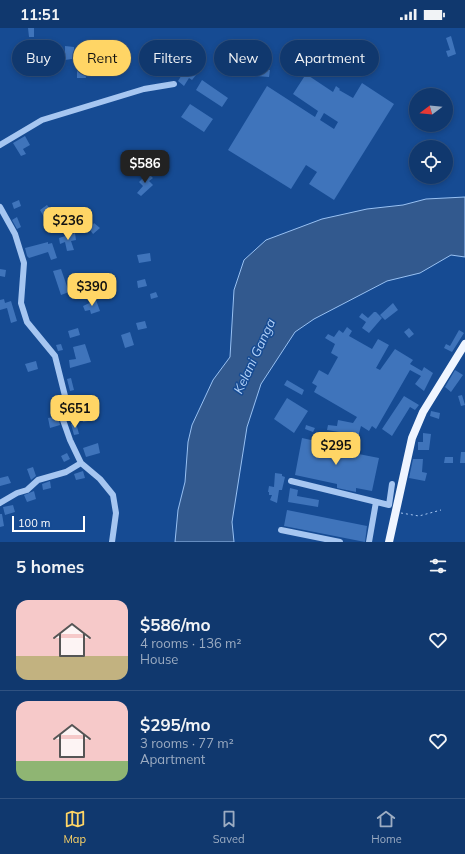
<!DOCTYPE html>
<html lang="en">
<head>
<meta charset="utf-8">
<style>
	:root { --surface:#10386e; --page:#1e4376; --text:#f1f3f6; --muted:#9cacc2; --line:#305281; --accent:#ffd565 }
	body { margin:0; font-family:Mulish,sans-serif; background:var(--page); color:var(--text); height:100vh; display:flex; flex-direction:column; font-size:15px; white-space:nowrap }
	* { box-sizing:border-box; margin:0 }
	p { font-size:13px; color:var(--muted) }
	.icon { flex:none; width:22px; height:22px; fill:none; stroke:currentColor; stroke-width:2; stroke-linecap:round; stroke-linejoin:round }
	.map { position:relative; height:514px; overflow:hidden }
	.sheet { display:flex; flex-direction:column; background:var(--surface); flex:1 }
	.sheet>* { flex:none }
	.hud { position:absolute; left:12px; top:12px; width:441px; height:36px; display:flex; gap:8px }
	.needle { width:26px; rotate:254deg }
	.tools { position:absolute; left:409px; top:60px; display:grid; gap:8px }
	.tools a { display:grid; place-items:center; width:44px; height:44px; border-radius:50%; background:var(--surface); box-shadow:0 2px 6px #0003,0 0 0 1px var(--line); font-size:20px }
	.scale { position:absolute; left:12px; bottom:10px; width:73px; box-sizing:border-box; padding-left:4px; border:2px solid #fff; border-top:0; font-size:11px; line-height:14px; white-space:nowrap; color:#fff; -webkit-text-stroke:3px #164b93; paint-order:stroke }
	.price { position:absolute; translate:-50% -34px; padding:0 9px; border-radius:8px; background:var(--accent); color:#111; font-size:13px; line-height:26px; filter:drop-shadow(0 1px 2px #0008) }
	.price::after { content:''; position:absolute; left:50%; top:24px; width:12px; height:9px; margin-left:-6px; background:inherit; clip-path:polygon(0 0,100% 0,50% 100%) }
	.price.current { background:#222; color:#fff }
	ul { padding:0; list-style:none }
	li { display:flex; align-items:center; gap:12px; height:100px; padding:0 16px }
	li+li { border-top:1px solid var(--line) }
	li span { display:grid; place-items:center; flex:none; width:112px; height:80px; border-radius:12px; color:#555 }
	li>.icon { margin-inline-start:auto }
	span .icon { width:48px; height:48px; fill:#fffc; stroke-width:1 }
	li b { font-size:17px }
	h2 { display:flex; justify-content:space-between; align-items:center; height:48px; padding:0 16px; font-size:17px }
	.chip { padding:0 14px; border-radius:18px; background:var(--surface); box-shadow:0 2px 6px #0003,0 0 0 1px var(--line); font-size:14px; line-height:36px }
	.chip.current { background:var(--accent); color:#111 }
	.status { display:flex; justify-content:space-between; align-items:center; height:28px; padding:0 20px; background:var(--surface); direction:ltr }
	.status svg { height:11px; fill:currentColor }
	.tabs { display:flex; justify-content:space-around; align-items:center; height:56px; border-top:1px solid var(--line); background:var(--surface); font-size:11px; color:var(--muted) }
	.tabs a { display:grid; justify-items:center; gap:2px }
	.tabs .current { color:var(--accent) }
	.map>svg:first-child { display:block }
	.water { fill:#32598e; stroke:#98c1f3 }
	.building { fill:#3f74bb; fill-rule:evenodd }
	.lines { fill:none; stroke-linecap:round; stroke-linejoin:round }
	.path { stroke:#a6c6f1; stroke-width:1; stroke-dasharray:2 3; stroke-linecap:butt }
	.minor { stroke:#a6c6f1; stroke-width:6 }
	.major { stroke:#eff5ff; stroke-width:8 }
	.labels { text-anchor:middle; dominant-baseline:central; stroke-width:3; stroke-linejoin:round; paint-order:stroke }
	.water-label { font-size:13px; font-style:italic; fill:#b2d1f8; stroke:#164b93 }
</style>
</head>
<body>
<div class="status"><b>11:51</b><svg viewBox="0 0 49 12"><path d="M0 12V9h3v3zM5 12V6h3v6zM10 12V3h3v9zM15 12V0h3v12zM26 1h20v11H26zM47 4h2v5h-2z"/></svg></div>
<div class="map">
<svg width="465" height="514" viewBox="0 0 465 514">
	<rect width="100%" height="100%" fill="#164b93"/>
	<!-- water -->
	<path class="water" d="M465,169V229L451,227L420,245L387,253L314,291L295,304L261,356L247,399L232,494L234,514H175L178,482L185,454L188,414L192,397L213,352L230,329L234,262L244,232L266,212L322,191L367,181L403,177L426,171Z"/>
	<!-- building -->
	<path class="building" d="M28,0H34V9H29Z
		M451,8L456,26L448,29L446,23L450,22L446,10Z
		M65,18L74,19V21H85V29L65,32Z
		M257,41L270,42L269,49L256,48Z
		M185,42L196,47L192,52L189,50L184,58L178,53Z
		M77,43H85L86,50H77Z
		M306,46L333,64L336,58L340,61L339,62L353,70L362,55L394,76L334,172L309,156L317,144L306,137L291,161L228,122L267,58L315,89L318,83L293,66ZM324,85L338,94L334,101L320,92Z
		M202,52L228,70L222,79L196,62Z
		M190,76L213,91L204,104L181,89Z
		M25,108L30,117L23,121L26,126L21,128L13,115Z
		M146,125L147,129L153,127L156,134L149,136L147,131L142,133L139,127Z
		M148,145L153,150L149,153L153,157L141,168L137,165L143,158L139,154Z
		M19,172L21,178L14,181L12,175Z
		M47,177L52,184L44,189L40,182Z
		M17,189L21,199L17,201L12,192Z
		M94,195L100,200L93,206L90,202Z
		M75,205L76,212L71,213L74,222L67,223L65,214L60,216L59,210Z
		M48,214V216L52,215L57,230L51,232L48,224L29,230L27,228L25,220Z
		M150,225L151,233L139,235L137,227Z
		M0,241L6,242L5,249L0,248Z
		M61,241L69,264L61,267L53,243Z
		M145,251L147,258L138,260L137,253Z
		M156,264L158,269L151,271L150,266Z
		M4,271L5,275L11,273L17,293L11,295L7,280L0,282V272Z
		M96,272L100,283L91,286L90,282L85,283L83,278Z
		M393,275L398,282L385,292L380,287Z
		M374,284H376L382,290L369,305L362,300L366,294L359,289L362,285L368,290Z
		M145,293L147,300L138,302L136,295Z
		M347,299L352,303L349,308L372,321L378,311L389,317L376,340L380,342L395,321L413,332L410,336L422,343L424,339L433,345L424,363L415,356L421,348L410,342L376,401L372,398L369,403L361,398L358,409L350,408L351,406L327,402L328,397L337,398L338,392L353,395L357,389L314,364L317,358L312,355L319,342L328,347L338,329L331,325L335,316L325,310L328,306L334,309L339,302L343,305Z
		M78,300L80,307L70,310L68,303Z
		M409,300L414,306L409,310L404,304Z
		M459,302L464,305L452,324L444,320L446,316L450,318Z
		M130,304L134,317L125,320L121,307Z
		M61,316L63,322L58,323L56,317Z
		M85,316L91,334L70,340L69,332L76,331L73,319Z
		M36,333L38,341L28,344L25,336Z
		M455,342L463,347L451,364L445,359Z
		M71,350L74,362L70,363L67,351Z
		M287,352L304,362L302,367L284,357Z
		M462,367L465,377L461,378L458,368Z
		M404,368L419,377L415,382L410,379L392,408L382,401Z
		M287,370L308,383L294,405L274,391Z
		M90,380L93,392L83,394L80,382Z
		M431,383L440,385L439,391L430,388Z
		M58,388L60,397L50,400L48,390Z
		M76,395L79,406L74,407L71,396Z
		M306,397L315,400L313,404L305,401Z
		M423,405L431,406L429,422H418V414H423Z
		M302,410L329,416L328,420L379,430L372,463L356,460V464L337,460V456L295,447Z
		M98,415L100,425L86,429L83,420Z
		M461,424H465V435H460Z
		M67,425L70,431L64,434L61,428Z
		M445,429H453V435H444Z
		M413,431H423L422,444L427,445L425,453L409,450Z
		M33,439L36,448L31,452L27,441Z
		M83,443L85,450L76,452L74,446Z
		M275,445L282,446V448L285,449L282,462H279L277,475L270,472L272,467H269V464H268L269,458L274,459Z
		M8,448L11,455L0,458V450Z
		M50,453L51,460L43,462L42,456Z
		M290,460L298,462L297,468L319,472L318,479L288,474Z
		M34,463L36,471L27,474L24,467Z
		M13,477L15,484L5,487L3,479Z
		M287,482L367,498L365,514L284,498Z
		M0,486H2L4,498L0,499Z"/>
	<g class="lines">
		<!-- path -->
		<path class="path" d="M401,485L419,488L441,482"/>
		<!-- minor -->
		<path class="minor" d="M0,117L42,92L144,61L174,56
			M0,179L15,206L24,235L21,275L27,294L55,328L65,368L63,392L70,412L81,435L100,451L113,467L116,485L112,514
			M291,453L389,477L392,456
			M0,475L17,465L27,462L38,452L66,444L81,435
			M281,502L340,514
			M369,514L376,474"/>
		<!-- major -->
		<path class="major" d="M389,514L412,410L423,384L465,316"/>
	</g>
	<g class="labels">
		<!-- water labels -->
		<g class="water-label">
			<text transform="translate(254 328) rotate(-65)">Kelani Ganga</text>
		</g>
	</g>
</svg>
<div class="tools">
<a><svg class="needle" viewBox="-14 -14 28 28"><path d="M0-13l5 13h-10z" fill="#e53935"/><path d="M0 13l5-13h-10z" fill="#9cacc2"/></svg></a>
<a><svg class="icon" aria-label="locate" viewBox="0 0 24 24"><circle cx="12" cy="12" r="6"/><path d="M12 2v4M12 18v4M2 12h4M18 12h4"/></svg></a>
</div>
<div class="scale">100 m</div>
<b class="price current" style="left:145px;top:156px">$586</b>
<b class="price" style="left:68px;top:213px">$236</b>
<b class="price" style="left:92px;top:279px">$390</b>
<b class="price" style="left:75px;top:401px">$651</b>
<b class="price" style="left:336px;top:438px">$295</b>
<div class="hud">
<a class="chip">Buy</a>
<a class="chip current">Rent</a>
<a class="chip">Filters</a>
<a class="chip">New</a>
<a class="chip">Apartment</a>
</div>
</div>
<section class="sheet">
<h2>5 homes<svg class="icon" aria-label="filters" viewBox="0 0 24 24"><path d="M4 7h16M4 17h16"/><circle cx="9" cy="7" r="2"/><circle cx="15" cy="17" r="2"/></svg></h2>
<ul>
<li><span style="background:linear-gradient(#f6c9c9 70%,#c2b280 0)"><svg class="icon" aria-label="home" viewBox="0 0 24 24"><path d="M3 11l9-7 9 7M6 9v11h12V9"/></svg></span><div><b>$586/mo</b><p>4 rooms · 136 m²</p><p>House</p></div><svg class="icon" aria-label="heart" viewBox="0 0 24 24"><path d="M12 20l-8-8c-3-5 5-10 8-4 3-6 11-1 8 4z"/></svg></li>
<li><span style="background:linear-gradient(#f6c9c9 75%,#8fb573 0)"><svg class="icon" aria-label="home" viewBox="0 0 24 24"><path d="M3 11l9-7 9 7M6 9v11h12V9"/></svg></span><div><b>$295/mo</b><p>3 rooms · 77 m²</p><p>Apartment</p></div><svg class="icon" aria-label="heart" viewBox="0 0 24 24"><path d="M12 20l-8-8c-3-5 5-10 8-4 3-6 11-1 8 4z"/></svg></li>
</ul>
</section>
<nav class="tabs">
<a class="current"><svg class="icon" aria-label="map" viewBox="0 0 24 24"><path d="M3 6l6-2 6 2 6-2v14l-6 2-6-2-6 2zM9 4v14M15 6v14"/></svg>Map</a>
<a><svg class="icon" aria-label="saved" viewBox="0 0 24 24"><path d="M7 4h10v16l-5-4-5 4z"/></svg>Saved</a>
<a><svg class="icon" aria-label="home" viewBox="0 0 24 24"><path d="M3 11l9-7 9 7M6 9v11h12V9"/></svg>Home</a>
</nav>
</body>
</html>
